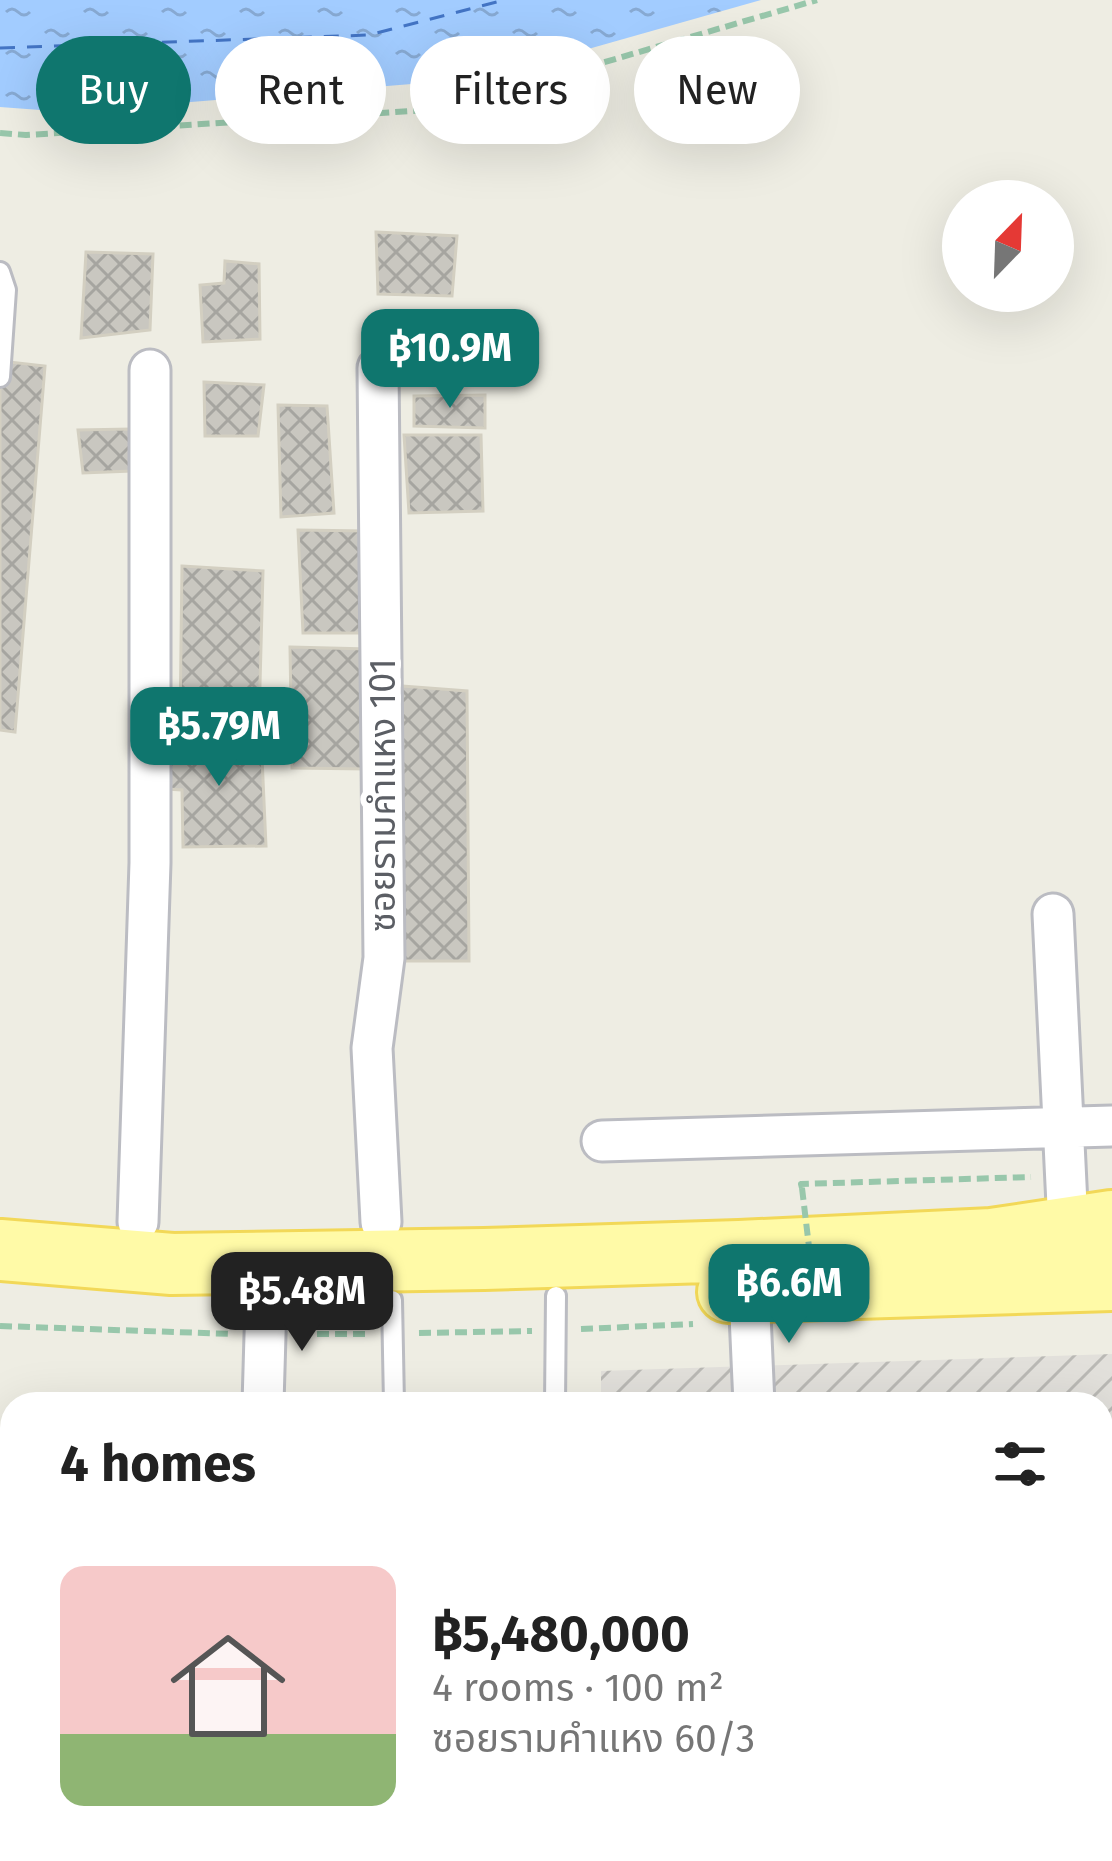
<!DOCTYPE html>
<html lang="en">
<head>
<meta charset="utf-8">
<style>
	:root { --surface:#fff; --page:#f2f2f2; --text:#222; --muted:#767676; --line:#e0e0e0; --accent:#0f766e }
	body { margin:0; font-family:"Fira Sans","Noto Sans Thai",sans-serif; background:var(--page); color:var(--text); height:100vh; display:flex; flex-direction:column; font-size:45px; white-space:nowrap }
	* { box-sizing:border-box; margin:0 }
	p { font-size:39px; color:var(--muted) }
	.icon { flex:none; width:66px; height:66px; fill:none; stroke:currentColor; stroke-width:2; stroke-linecap:round; stroke-linejoin:round }
	.map { position:relative; flex:1; overflow:hidden }
	.drawer { position:absolute; left:0px; top:1392px; width:1113px; height:471px; display:flex; flex-direction:column; background:var(--surface); border-radius:36px 36px 0 0; box-shadow:0 12px 48px #0002 }
	.drawer>* { flex:none }
	.hud { position:absolute; left:36px; top:36px; width:1041px; height:108px; display:flex; gap:24px }
	.needle { width:78px; rotate:23deg }
	.tools { position:absolute; left:942px; top:180px; display:grid; gap:24px }
	.tools a { display:grid; place-items:center; width:132px; height:132px; border-radius:50%; background:var(--surface); box-shadow:0 12px 48px #0002; font-size:60px }
	.price { position:absolute; translate:-50% -102px; padding:0 27px; border-radius:24px; background:var(--accent); color:#fff; font-size:39px; line-height:78px; filter:drop-shadow(0 3px 6px #0008) }
	.price::after { content:''; position:absolute; left:50%; top:72px; width:36px; height:27px; margin-left:-18px; background:inherit; clip-path:polygon(0 0,100% 0,50% 100%) }
	.price.selected { background:#222; color:#fff }
	ul { padding:0; list-style:none }
	li { display:flex; align-items:center; gap:36px; height:300px; padding:0 60px }
	li+li { border-top:3px solid var(--line) }
	li span { display:grid; place-items:center; flex:none; width:336px; height:240px; border-radius:24px; color:#555 }
	li>.icon { margin-inline-start:auto }
	span .icon { width:144px; height:144px; fill:#fffc; stroke-width:1 }
	li b { font-size:51px }
	h2 { display:flex; justify-content:space-between; align-items:center; height:144px; padding:0 60px; font-size:51px }
	.chip { padding:0 42px; border-radius:54px; background:var(--surface); box-shadow:0 12px 48px #0002; font-size:42px; line-height:108px }
	.chip.selected { background:var(--accent); color:#fff }
	.map>svg:first-child { display:block }
	.industrial { fill:url(#industrial-furrows) }
	.water { fill:url(#water-ripples) }
	.lines { fill:none; stroke-linecap:round; stroke-linejoin:round }
	.ferry { stroke:#4374c4; stroke-width:3; stroke-dasharray:15 12; stroke-linecap:butt }
	.building { fill:url(#building-cross-hatch); stroke:#d3cfc1; stroke-width:3 }
	.service-casing { stroke:#bbbcc2; stroke-width:24 }
	.minor-casing { stroke:#bbbcc2; stroke-width:45 }
	.primary-casing { stroke:#f2d858; stroke-width:66 }
	.path { stroke:#98c7ab; stroke-width:6; stroke-dasharray:12 6; stroke-linecap:butt }
	.service { stroke:#fff; stroke-width:18 }
	.minor { stroke:#fff; stroke-width:39 }
	.primary { stroke:#fffaa7; stroke-width:60 }
	.path-bridge { stroke:#98c7ab; stroke-width:6; stroke-dasharray:12 6; stroke-linecap:butt }
	.labels { text-anchor:middle; dominant-baseline:central; stroke-width:12; stroke-linejoin:round; paint-order:stroke }
	.street-label { font-size:36px; fill:#5b5e64; stroke:#fff }
</style>
</head>
<body>
<div class="map">
<svg width="1112" height="1861" viewBox="0 0 1112 1861">
	<defs>
		<pattern id="industrial-furrows" width="10" height="10" patternUnits="userSpaceOnUse" patternTransform="scale(3)"><rect width="10" height="10" fill="#e2e0db"/><path d="M-1 1l2-2M0 10L10 0M9 11l2-2" fill="none" stroke="#bab9b5"/></pattern>
		<pattern id="water-ripples" width="26" height="14" patternUnits="userSpaceOnUse" patternTransform="scale(3)"><rect width="26" height="14" fill="#a2ccff"/><path d="M2 4q2-2 4 0t4 0M15 11q2-2 4 0t4 0" fill="none" stroke="#87a9d2"/></pattern>
		<pattern id="building-cross-hatch" width="8" height="8" patternUnits="userSpaceOnUse" patternTransform="scale(3)"><rect width="8" height="8" fill="#c9c7c0"/><path d="M0 0l8 8M0 8l8-8" fill="none" stroke="#a6a5a0"/></pattern>
	</defs>
	<rect width="100%" height="100%" fill="#eeede3"/>
	<!-- industrial -->
	<path class="industrial" d="M1112,1354V1861H605V1851H1101V1404H601V1371Z"/>
	<!-- water -->
	<path class="water" d="M0,0H761L486,78L67,112L0,107Z"/>
	<g class="lines">
		<!-- ferry -->
		<path class="ferry" d="M0,48L369,35L504,0"/>
	</g>
	<!-- building -->
	<path class="building" d="M376,232L457,236L452,296L378,294Z
		M86,252L153,254L150,330L81,338Z
		M225,261L259,264L260,339L203,342L200,285L224,283Z
		M0,361L45,366L15,732L0,730Z
		M204,382L264,385L258,436H205Z
		M485,395V428L414,426V396Z
		M278,405L327,406L334,513L281,517Z
		M131,429V471L83,473L78,430Z
		M404,435H481L483,511L409,513Z
		M298,530L366,531L372,633H303Z
		M182,566L263,571L259,722L180,723Z
		M290,647L368,649L367,769L292,768Z
		M402,686L467,691L469,961H396Z
		M169,735H261L266,846L183,847L182,790L167,789Z
		M821,1851H1098V1861H822Z"/>
	<g class="lines">
		<defs>
			<path id="service" d="M0,272L6,290L0,377
				M392,1300L394,1404
				M555,1404L556,1296
				M1101,1518H1112
				M400,1851V1861
				M455,1851V1861"/>
			<path id="minor" d="M378,368L384,958L372,1048L381,1222
				M1053,914L1067,1205
				M602,1141L1112,1126
				M138,1222L150,863V370
				M749,1292L754,1404
				M263,1404L266,1301
				M772,1851L773,1861
				M248,1861V1851"/>
			<path id="primary" d="M0,1250L172,1264L484,1259L739,1251L992,1239L1112,1221
				M728,1292L1112,1280"/>
		</defs>
		<!-- service casing -->
		<use href="#service" class="service-casing"/>
		<!-- minor casing -->
		<use href="#minor" class="minor-casing"/>
		<!-- primary casing -->
		<use href="#primary" class="primary-casing"/>
		<!-- path -->
		<path class="path" d="M0,133L26,135L444,109L817,0
			M802,1188L801,1184L1031,1177
			M0,1326L232,1334
			M581,1329L693,1324
			M419,1333L532,1331
			M299,1334H370"/>
		<!-- service -->
		<use href="#service" class="service"/>
		<!-- minor -->
		<use href="#minor" class="minor"/>
		<!-- primary -->
		<use href="#primary" class="primary"/>
		<!-- path-bridge -->
		<path class="path-bridge" d="M802,1188L817,1314"/>
	</g>
	<g class="labels">
		<!-- street labels -->
		<g class="street-label">
			<text transform="translate(383 795) rotate(-90)">ซอยรามคำแหง 101</text>
		</g>
	</g>
</svg>
<div class="tools">
<a><svg class="needle" viewBox="-14 -14 28 28"><path d="M0-13l5 13h-10z" fill="#e53935"/><path d="M0 13l5-13h-10z" fill="#767676"/></svg></a>
</div>
<b class="price" style="left:450px;top:411px">฿10.9M</b>
<b class="price" style="left:219px;top:789px">฿5.79M</b>
<b class="price" style="left:789px;top:1346px">฿6.6M</b>
<b class="price selected" style="left:302px;top:1354px">฿5.48M</b>
<div class="hud">
<a class="chip selected">Buy</a>
<a class="chip">Rent</a>
<a class="chip">Filters</a>
<a class="chip">New</a>
</div>
<section class="drawer">
<h2>4 homes<svg class="icon" aria-label="filters" viewBox="0 0 24 24"><path d="M4 7h16M4 17h16"/><circle cx="9" cy="7" r="2"/><circle cx="15" cy="17" r="2"/></svg></h2>
<ul>
<li><span style="background:linear-gradient(#f6c9c9 70%,#8fb573 0)"><svg class="icon" aria-label="home" viewBox="0 0 24 24"><path d="M3 11l9-7 9 7M6 9v11h12V9"/></svg></span><div><b>฿5,480,000</b><p>4 rooms · 100 m²</p><p>ซอยรามคำแหง 60/3</p></div></li>
</ul>
</section>
</div>
</body>
</html>
